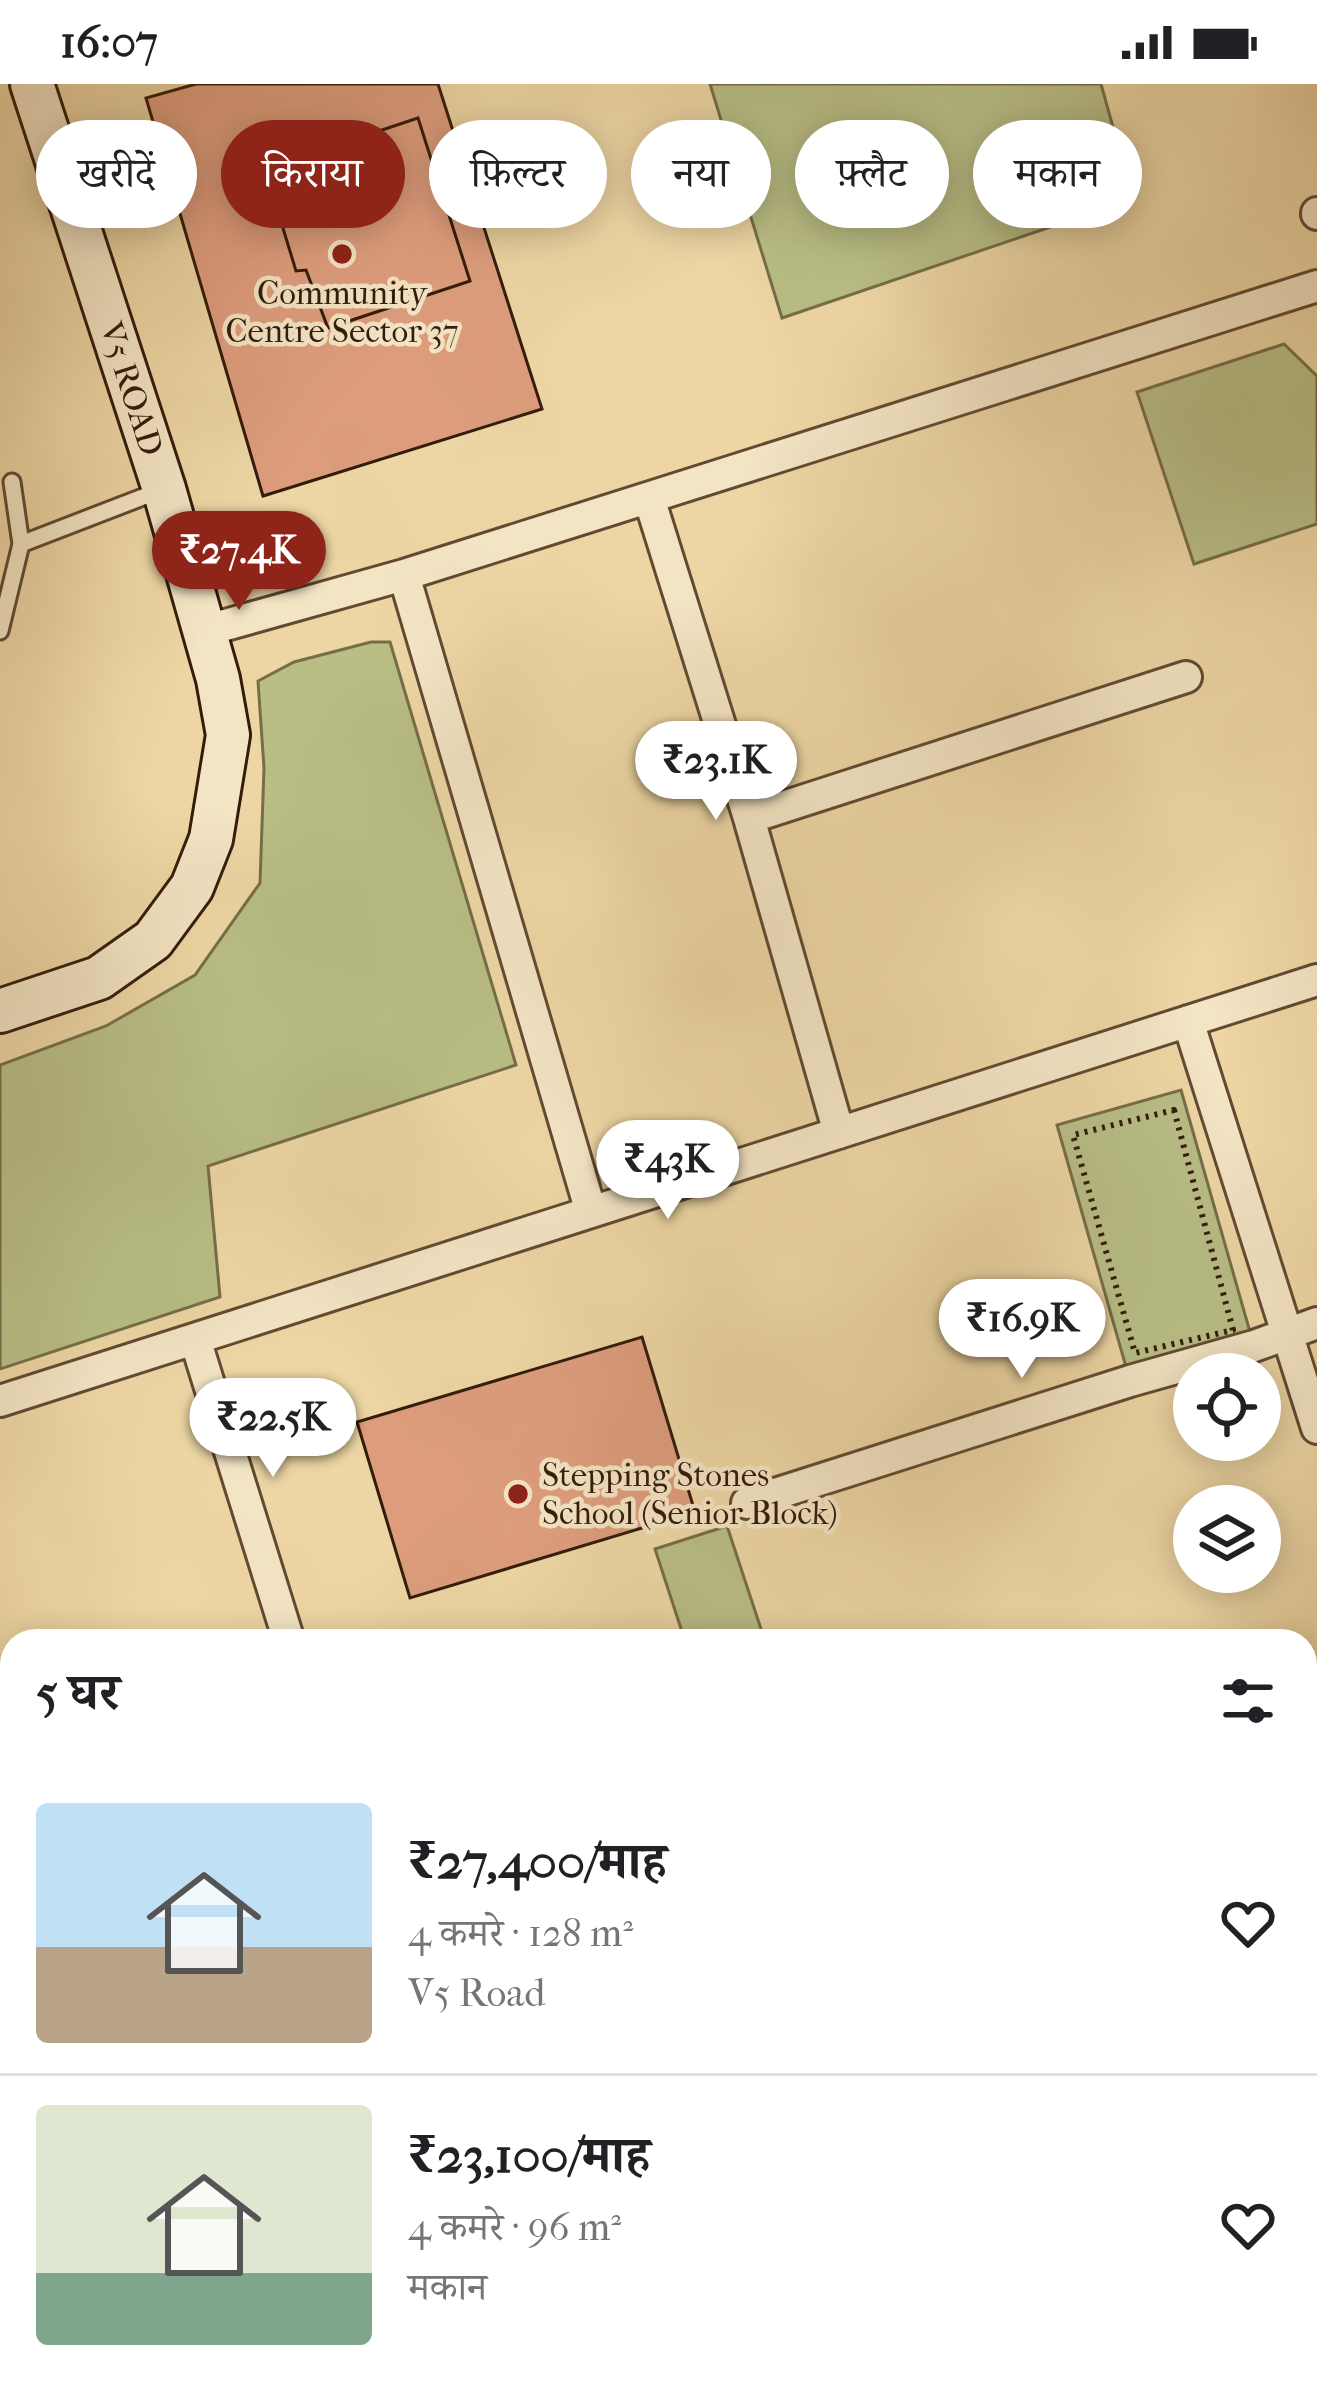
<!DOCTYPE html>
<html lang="hi">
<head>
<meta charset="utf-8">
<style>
	:root { --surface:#fff; --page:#f2f2f2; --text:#202124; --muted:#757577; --line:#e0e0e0; --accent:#8f2418 }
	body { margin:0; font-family:"IM FELL French Canon","Noto Serif Devanagari",serif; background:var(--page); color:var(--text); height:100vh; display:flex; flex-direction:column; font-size:45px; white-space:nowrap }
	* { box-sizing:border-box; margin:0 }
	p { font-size:39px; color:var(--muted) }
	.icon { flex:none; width:66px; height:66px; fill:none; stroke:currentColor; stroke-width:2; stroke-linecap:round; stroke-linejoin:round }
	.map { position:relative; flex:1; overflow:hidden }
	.drawer { position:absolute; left:0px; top:1545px; width:1317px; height:771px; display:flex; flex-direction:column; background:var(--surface); border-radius:36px 36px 0 0; box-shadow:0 6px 30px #0003 }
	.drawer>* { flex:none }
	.guide { position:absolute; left:36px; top:36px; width:1245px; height:108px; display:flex; gap:24px }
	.buttons { position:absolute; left:1173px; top:1269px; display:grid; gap:24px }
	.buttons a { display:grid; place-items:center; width:108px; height:108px; border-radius:50%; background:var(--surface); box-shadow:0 6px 30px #0003; font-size:60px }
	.price { position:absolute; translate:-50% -102px; padding:0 27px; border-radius:42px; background:#fff; color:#222; font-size:39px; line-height:78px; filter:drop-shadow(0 3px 6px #0008) }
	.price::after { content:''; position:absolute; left:50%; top:72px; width:36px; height:27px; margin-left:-18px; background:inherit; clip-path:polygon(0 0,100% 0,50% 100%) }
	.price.current { background:var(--accent); color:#fff }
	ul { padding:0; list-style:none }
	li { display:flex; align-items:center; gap:36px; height:300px; padding:0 36px }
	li+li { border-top:3px solid var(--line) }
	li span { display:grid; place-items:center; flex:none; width:336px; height:240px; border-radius:12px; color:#555 }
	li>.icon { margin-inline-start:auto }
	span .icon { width:144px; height:144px; fill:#fffc; stroke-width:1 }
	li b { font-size:51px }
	h2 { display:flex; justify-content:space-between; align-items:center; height:144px; padding:0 36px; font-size:51px }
	.tag { padding:0 42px; border-radius:54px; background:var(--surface); box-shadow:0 6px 30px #0003; font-size:42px; line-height:108px }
	.tag.current { background:var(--accent); color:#fff }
	.status { display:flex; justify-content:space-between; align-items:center; height:84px; padding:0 60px; background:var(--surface); direction:ltr }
	.status svg { height:33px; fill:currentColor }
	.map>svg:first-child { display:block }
	.green { fill:#b8be86; stroke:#766d49; stroke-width:3 }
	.building { fill:#dd9d7d; stroke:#341c0c; stroke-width:3 }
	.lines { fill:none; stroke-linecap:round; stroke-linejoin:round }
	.lane-casing { stroke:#624a32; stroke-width:21 }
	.street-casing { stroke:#624a32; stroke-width:36 }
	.secondary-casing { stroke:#341c0c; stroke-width:48 }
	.path { stroke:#341c0c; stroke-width:6; stroke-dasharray:3 6; stroke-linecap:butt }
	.lane { stroke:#f3e4c4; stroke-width:15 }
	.street { stroke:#f3e4c4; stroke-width:30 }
	.secondary { stroke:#f3e4c4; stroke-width:42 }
	.poi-dot { fill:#8f2418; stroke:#f3e4c4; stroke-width:4.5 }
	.labels { text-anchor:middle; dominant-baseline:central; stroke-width:9; stroke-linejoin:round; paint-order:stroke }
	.poi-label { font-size:33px; fill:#341c0c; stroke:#f3e4c4 }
	.street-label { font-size:33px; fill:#341c0c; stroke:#f3e4c4 }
</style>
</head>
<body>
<div class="status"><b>16:07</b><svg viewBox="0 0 49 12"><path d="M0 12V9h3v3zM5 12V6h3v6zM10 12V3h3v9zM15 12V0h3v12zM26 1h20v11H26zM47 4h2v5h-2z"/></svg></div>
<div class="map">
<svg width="1317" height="2315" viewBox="0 0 1317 2315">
	<rect width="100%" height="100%" fill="#edd6a4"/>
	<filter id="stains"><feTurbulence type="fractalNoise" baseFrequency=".00167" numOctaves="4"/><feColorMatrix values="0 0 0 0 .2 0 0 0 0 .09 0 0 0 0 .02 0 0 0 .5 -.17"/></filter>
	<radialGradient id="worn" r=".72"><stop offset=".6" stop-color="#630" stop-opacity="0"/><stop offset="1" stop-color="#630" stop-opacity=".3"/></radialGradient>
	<!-- green -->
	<path class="green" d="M710,0H1101L1133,115L782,234Z
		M1284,260L1317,292V440L1194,480L1137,308Z
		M371,558H390L516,981L208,1082L220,1213L0,1285V981L106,942L195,891L260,799L264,684L258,597L294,578Z
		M1181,1006L1254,1262L1130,1297L1057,1041Z
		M727,1442L765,1557H685L655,1465Z
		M1039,2304H1118L1122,2315H1003Z"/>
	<!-- building -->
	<path class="building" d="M196,0H438L542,325L263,412L146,14Z
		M418,34L470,197L328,244L306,186L296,187L265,85Z
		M642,1253L695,1428L410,1514L357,1338Z"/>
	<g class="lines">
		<defs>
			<path id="lane" d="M21,460L161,406
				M0,547L21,460L12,398"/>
			<path id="street" d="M1317,129V130
				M649,414L749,734L839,1049
				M404,491L591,1128
				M204,547L404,491L1317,202
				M749,734L1186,593
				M1188,937L1317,1344
				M195,1255L289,1557
				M0,1317L1317,896
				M747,1419L1130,1297L1254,1262L1317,1239
				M1305,1618L1317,1614
				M0,1678L12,1716
				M0,2030L12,2026
				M1150,2304L1154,2315
				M948,2315L982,2304"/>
			<path id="secondary" d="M0,927L99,894L153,856L192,803L211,755L228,651L218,595L164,405L32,0
				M1305,1891L1317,1887
				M1305,1934L1317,1930
				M1,2315L34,2304
				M151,2315L184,2304"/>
		</defs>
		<!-- lane casing -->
		<use href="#lane" class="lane-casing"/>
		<!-- street casing -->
		<use href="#street" class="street-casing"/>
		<!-- secondary casing -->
		<use href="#secondary" class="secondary-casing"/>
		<!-- path -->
		<path class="path" d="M1174,1026L1233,1246L1135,1269L1073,1051Z"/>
		<!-- lane -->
		<use href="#lane" class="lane"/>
		<!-- street -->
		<use href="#street" class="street"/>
		<!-- secondary -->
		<use href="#secondary" class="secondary"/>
	</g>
	<!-- markers -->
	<g class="poi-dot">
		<circle cx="342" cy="170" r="12"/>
		<circle cx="518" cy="1410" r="12"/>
	</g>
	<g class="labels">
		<!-- poi labels -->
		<g class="poi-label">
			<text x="342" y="209">Community<tspan x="342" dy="38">Centre Sector 37</tspan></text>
			<text x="542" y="1391" text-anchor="start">Stepping Stones<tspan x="542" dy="38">School (Senior Block)</tspan></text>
		</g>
		<!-- street labels -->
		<g class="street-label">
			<text transform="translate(131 305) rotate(72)">V5 ROAD</text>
		</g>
	</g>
	<rect width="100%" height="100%" filter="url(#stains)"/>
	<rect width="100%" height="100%" fill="url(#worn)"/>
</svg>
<div class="buttons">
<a><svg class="icon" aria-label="locate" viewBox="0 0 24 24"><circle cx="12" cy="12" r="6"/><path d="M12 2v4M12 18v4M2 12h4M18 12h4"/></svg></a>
<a><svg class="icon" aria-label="layers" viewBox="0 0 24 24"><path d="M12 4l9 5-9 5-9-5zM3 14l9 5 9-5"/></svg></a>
</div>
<b class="price current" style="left:239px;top:529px">₹27.4K</b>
<b class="price" style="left:716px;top:739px">₹23.1K</b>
<b class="price" style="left:668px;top:1138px">₹43K</b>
<b class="price" style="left:1022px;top:1297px">₹16.9K</b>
<b class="price" style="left:273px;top:1396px">₹22.5K</b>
<div class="guide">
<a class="tag">खरीदें</a>
<a class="tag current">किराया</a>
<a class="tag">फ़िल्टर</a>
<a class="tag">नया</a>
<a class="tag">फ़्लैट</a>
<a class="tag">मकान</a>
</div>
<section class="drawer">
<h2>5 घर<svg class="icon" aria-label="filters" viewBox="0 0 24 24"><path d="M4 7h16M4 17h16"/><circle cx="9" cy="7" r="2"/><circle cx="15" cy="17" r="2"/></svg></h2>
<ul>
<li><span style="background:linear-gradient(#bfe0f5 60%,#b9a48a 0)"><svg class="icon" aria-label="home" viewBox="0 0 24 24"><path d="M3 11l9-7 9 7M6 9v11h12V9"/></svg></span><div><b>₹27,400/माह</b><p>4 कमरे · 128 m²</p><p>V5 Road</p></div><svg class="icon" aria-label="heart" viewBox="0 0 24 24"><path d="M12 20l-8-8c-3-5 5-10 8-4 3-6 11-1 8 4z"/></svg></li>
<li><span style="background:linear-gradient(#dfe7d0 70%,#7fa58c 0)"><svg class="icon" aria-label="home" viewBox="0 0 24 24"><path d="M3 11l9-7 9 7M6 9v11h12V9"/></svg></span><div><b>₹23,100/माह</b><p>4 कमरे · 96 m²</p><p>मकान</p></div><svg class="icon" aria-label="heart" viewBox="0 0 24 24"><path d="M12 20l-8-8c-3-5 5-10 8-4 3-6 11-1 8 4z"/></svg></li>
</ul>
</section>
</div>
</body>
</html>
